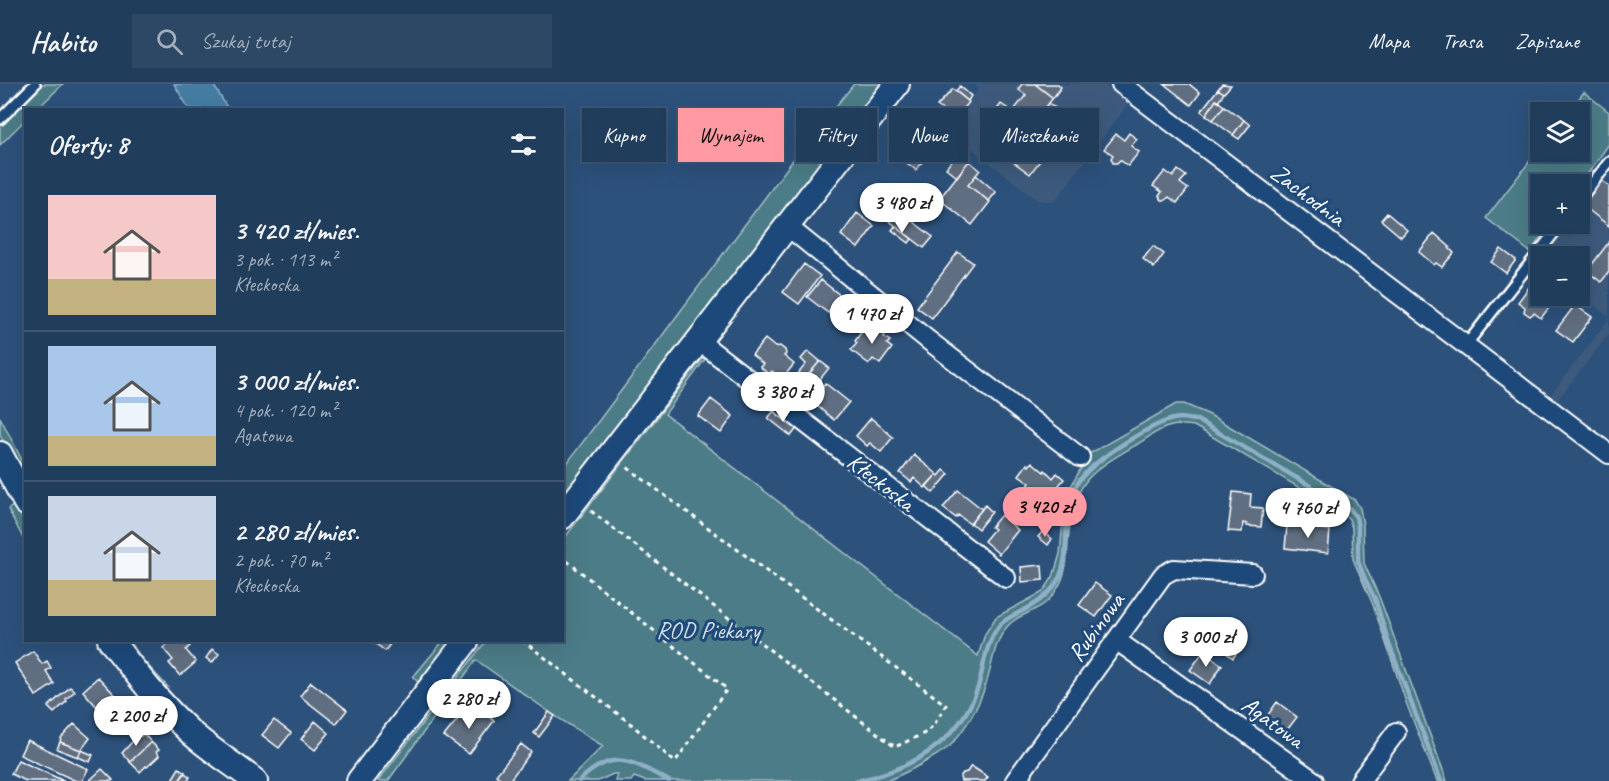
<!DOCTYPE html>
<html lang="pl">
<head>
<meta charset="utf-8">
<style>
	:root { --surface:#213d5c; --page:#2d4865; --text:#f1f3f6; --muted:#a2aebb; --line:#3e5672; --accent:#ff9aa2 }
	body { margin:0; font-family:Caveat,sans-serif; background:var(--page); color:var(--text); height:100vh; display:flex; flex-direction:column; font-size:22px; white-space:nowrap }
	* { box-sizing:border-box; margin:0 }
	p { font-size:20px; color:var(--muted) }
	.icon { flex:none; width:33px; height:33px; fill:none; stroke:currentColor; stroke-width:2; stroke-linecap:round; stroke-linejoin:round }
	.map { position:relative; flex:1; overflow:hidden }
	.panel { position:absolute; left:24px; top:24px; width:540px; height:534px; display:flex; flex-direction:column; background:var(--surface); border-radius:0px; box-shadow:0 6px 24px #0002,0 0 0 2px var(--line) }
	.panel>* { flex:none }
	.top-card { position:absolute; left:582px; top:24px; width:570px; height:54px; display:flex; gap:12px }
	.fabs { position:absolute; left:1530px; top:18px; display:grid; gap:12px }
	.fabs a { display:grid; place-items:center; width:60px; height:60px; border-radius:0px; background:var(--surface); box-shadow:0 6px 24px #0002,0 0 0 2px var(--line); font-size:30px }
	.price { position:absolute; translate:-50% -51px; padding:0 14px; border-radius:21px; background:#fff; color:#222; font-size:20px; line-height:39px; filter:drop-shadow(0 2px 3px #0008) }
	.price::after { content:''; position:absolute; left:50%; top:36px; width:18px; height:14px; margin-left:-9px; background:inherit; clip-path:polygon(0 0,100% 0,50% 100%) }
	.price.selected { background:var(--accent); color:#111 }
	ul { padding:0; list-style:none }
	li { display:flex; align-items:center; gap:18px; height:150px; padding:0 24px }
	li+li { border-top:2px solid var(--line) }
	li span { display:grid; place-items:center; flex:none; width:168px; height:120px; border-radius:0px; color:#555 }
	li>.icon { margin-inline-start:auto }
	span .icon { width:72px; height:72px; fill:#fffc; stroke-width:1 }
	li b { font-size:26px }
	h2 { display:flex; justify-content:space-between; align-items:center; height:72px; padding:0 24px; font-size:26px }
	.pill { padding:0 21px; border-radius:0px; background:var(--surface); box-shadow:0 6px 24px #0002,0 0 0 2px var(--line); font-size:21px; line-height:54px }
	.pill.selected { background:var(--accent); color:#111 }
	header { display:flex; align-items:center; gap:36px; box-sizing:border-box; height:84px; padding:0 30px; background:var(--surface); border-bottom:2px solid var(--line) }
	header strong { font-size:28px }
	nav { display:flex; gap:33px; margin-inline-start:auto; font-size:21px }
	.search { width:420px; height:54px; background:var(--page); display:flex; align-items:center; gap:15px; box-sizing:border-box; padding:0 21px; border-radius:0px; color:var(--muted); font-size:22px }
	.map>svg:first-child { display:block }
	.built { fill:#3c5a7d }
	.green { fill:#4c7c87; stroke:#a6bec3; stroke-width:1.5 }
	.water { fill:#457ca2; stroke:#8fb0c7; stroke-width:1.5 }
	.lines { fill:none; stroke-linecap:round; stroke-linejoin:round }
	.stream { stroke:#8fb0c7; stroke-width:4.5 }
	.building { fill:#616e81; stroke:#fff; stroke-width:1.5 }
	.lane-casing { stroke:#fff; stroke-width:14 }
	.street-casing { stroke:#fff; stroke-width:22 }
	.secondary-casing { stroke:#fff; stroke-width:28 }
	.path { stroke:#fff; stroke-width:3; stroke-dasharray:4.5 4.5; stroke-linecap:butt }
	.lane { stroke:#1f4a7a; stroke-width:9 }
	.street { stroke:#1f4a7a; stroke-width:18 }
	.secondary { stroke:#1f4a7a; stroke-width:24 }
	.labels { text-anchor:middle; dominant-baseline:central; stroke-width:6; stroke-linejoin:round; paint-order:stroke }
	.street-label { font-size:24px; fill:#fff; stroke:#1f4a7a }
	.park-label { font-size:24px; fill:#d2dee1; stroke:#1f4a7a }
</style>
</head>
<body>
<header>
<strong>Habito</strong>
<div class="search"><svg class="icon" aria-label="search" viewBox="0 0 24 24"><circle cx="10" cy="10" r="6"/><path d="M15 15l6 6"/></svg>Szukaj tutaj</div>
<nav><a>Mapa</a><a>Trasa</a><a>Zapisane</a></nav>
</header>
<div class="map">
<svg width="1609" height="697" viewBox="0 0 1609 697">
	<rect width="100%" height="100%" fill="#2c517b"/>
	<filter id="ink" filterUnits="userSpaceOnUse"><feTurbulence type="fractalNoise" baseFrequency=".0167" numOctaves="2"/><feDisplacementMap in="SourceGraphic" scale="12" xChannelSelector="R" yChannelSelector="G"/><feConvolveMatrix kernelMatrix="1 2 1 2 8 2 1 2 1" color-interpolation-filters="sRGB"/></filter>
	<g filter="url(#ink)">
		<!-- built -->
		<path class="built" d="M974,0H1103L1129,19L1054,118L1037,116L949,47L979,5Z
			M1600,95L1609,102V233L1580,210V172H1541L1566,140H1580V122Z
			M1609,235V250L1556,318L1549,313Z"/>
		<!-- green -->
		<path class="green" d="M42,0H63L37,25L26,26L25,36L0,61V43Z
			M854,0H882L563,414L562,386L802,64Z
			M1584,8L1609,28V60L1580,101L1540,100V140H1551L1530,168L1486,134L1540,64V68H1580V28H1568Z
			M707,269L706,274L665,330L978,572L985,550L996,533L1043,508L1053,493L1060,470L1065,413L1089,370L1176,320H1184L1210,331L1355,416L1360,424L1363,441L1364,479L1380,515L1447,697H1437L1407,621L1373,521L1353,475L1352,444L1349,435L1343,429L1194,342C1167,338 1158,347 1136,361C1093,386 1073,397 1069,449C1067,466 1068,483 1061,498C1057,506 1051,515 1044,520C1032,529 1015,532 1006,544C993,561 993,580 986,600C979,622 966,644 950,662C945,666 940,669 935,672C919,682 904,690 886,697H645L634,693L631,697H615L617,690H613L598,697H568L603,662L555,632L476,576L388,697H378L486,557L562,556L563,456Z
			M0,333L25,382V398L0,351Z
			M15,421L25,439V458L8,425Z
			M122,557H130L141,574L168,603L158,601Z
			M443,557H453L422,598H418L413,593Z"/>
		<!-- water -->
		<path class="water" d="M174,0H213L228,25H189Z"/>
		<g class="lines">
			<!-- stream -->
			<path class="stream" d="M579,697C614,663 631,677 669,697
				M855,697C909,687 960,658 978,603C984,583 985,561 998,543C1005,534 1015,531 1024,526C1038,519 1050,510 1058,496C1071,472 1062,441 1070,416C1072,408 1078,397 1083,392C1098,374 1156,336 1179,334C1185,334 1191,336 1197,336L1350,425L1356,433L1358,443V477L1365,495L1375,515L1389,560L1441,697"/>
		</g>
		<!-- building -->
		<path class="building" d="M1022,0H1035L1053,14L1033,40L1014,26L1026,11L1018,5Z
			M1035,0H1058L1061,3L1053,14Z
			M1164,0H1189L1200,9L1191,21Z
			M1222,0L1231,1L1224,9L1218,5Z
			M960,2L971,12L968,17L956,7Z
			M953,5L969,18L956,35L937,22Z
			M1218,5L1224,9L1218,18L1216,16L1206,31L1201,27Z
			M1216,16L1224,22L1213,36L1206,31Z
			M1049,19L1071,36L1030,90L1008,74Z
			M1001,20L1013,28L1014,26L1033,40L1025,51L995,28Z
			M1224,22L1244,36L1233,51L1213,36Z
			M1244,36L1250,41L1239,55L1233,51Z
			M1129,49L1137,55L1131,62L1139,68L1128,82L1120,76L1117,79H1113L1111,74L1113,71L1104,65L1116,50L1124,56Z
			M916,52L933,65L916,86L899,73Z
			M958,69L969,77L957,93L946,84Z
			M969,77L980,86L968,101L990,118L972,141L939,115Z
			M1178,86L1186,92L1180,99L1188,105L1177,119L1169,113L1166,116H1162L1159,112L1162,108L1153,102L1165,87L1173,93Z
			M976,91L996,108L989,117L968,101Z
			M1600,95L1609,102V142L1581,120Z
			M897,125L933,153L924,164L888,136Z
			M857,129L874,142L858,164L841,151Z
			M1387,129L1407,146L1401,153L1381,136Z
			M895,142L912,155L909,159L892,146Z
			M1434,149L1450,163L1449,164L1454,169L1442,183L1436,179L1434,181L1419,168Z
			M1609,158V188L1601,198L1587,187Z
			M1153,162L1164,170L1154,184L1143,175Z
			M1501,165L1516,176L1506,189L1491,178Z
			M958,168L973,179L932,234L917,223Z
			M804,180L820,192L799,220L783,208Z
			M821,196L841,212L828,229L807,213Z
			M1532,199L1540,205V212H1549L1555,216L1541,234L1534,229L1530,232L1524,228L1525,223L1518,218Z
			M1575,221L1592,233L1573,258L1556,246Z
			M867,240L871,243L872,241L885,251L884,253L890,257L887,260L892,264L880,280L873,275L869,280L851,266L857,259L855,257Z
			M765,255L775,263L780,262L785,266L786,270L784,272L794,280L782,295L772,287L769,290L760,283L763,280L752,271Z
			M808,267L820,277L804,296L797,291L806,280L801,275Z
			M820,277L829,284L813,304L804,296Z
			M825,299L849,318L834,336L811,317Z
			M711,315L733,332L721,349L698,332Z
			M775,326L798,343L791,352L768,334Z
			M871,334L893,353L881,368L870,359L867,362L856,352Z
			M914,371L937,390L925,404L914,394L911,398L900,389Z
			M1032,378L1044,388L1045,386L1053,394L1057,389L1064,395L1059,401L1062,404L1048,421L1041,415L1039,417L1033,412L1034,410L1026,403L1030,399L1019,391L1027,380L1029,382Z
			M944,386L949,390L933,409L926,402L937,390L939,392Z
			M958,406L982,425L970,440L958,431L956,434L943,424Z
			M1233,408L1251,410L1250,423L1263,424L1261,443L1247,442V440L1243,439L1242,448L1228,447Z
			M985,421L992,428L978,445L971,439Z
			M1001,431L1018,446L999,470L984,457L994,445L991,443Z
			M1287,441L1330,446L1328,469L1285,464Z
			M1043,447L1052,455L1048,461L1038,453Z
			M1042,481L1043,496L1022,498L1021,483Z
			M1095,499L1112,511L1096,533L1079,521Z
			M1208,537L1219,545L1210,558L1199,550Z
			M172,556H180L183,559L186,557L190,562L186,566L196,578L180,592L169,579L173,576L163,564Z
			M371,556H393L385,567Z
			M1231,559L1240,564L1233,574L1225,568Z
			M212,565L219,570L212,579L206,574Z
			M33,567L42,580L47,577L51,584L46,587L54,600L36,612L15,579Z
			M1203,568L1222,581L1210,600L1190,586Z
			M98,593L120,616L104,631L83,607Z
			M311,598L347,626L336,640L300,612Z
			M70,603L75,607L66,615L67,617L54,629L48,623Z
			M1277,618L1297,633L1284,650L1265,635Z
			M475,622L494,637L469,670L444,652L462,630L466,633Z
			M549,628L555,632L539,653L534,649Z
			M274,636L291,649L279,664L262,651Z
			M315,637L329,649L315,666L301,655Z
			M74,640L90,654L81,666L60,658L61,654Z
			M139,650L141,652L144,650L151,658L130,678L122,669Z
			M27,656L88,685L82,697H76L20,671Z
			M60,658L81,666L78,673L57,665Z
			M151,658L159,666L156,668L159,672L147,683L146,682L140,688L130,678Z
			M521,660L531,668L509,697H504L496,691Z
			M81,666L93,671L90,678L78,673Z
			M18,676L64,697H26L11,690Z
			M971,682L988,693L985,697H961L960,693L963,689L967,688Z
			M179,684L185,688L179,697H171Z
			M102,685L113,696L112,697H89Z
			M185,689L190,693L188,697H179Z"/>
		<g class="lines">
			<defs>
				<path id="lane" d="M0,35L35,0
					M1580,115L1609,78
					M1466,261L1561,140"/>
				<path id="street" d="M1121,0L1609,370
					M787,142L928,256L1080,373
					M699,257L1006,494
					M1116,556L1314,697
					M1015,697L1163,491L1174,485L1253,490
					M1360,697L1396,648"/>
				<path id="secondary" d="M0,370L26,419
					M562,433L897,0
					M110,556C135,588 159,619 189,647C209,665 233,680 255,697
					M359,697L467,556"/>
			</defs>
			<!-- lane casing -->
			<use href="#lane" class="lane-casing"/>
			<!-- street casing -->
			<use href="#street" class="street-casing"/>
			<!-- secondary casing -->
			<use href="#secondary" class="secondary-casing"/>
			<!-- path -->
			<path class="path" d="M591,427L895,663L927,648L935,639L946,621L624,381
				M522,556L631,640L675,678L727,605L562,473"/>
			<!-- lane -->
			<use href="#lane" class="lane"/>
			<!-- street -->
			<use href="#street" class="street"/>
			<!-- secondary -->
			<use href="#secondary" class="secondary"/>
		</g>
	</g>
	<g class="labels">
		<!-- street labels -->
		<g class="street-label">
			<text transform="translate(1308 111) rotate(37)">Zachodnia</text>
			<text transform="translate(881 398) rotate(38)">Kłeckoska</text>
			<text transform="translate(1096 543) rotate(-54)">Rubinowa</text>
			<text transform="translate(1273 638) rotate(36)">Agatowa</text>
		</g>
		<!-- park labels -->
		<g class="park-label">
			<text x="708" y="546">ROD Piekary</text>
		</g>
	</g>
</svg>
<div class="fabs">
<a><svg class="icon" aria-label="layers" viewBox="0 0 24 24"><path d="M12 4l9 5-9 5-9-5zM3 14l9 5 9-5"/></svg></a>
<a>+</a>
<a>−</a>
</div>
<b class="price" style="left:902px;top:150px">3 480 zł</b>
<b class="price" style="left:872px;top:261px">1 470 zł</b>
<b class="price" style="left:783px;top:339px">3 380 zł</b>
<b class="price selected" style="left:1045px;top:454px">3 420 zł</b>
<b class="price" style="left:1308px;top:455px">4 760 zł</b>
<b class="price" style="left:1206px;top:584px">3 000 zł</b>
<b class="price" style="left:469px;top:646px">2 280 zł</b>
<b class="price" style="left:136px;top:663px">2 200 zł</b>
<div class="top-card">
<a class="pill">Kupno</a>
<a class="pill selected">Wynajem</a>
<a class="pill">Filtry</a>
<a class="pill">Nowe</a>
<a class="pill">Mieszkanie</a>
</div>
<section class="panel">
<h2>Oferty: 8<svg class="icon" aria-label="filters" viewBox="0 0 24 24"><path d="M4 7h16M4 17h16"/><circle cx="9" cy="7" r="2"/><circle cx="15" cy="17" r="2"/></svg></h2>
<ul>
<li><span style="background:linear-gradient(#f6c9c9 70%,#c2b280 0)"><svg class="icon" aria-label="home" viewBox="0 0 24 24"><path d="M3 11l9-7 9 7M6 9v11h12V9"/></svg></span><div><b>3 420 zł/mies.</b><p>3 pok. · 113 m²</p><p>Kłeckoska</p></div></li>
<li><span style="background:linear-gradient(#a9c7e8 75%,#c2b280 0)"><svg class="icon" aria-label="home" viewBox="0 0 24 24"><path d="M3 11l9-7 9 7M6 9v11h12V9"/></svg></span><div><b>3 000 zł/mies.</b><p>4 pok. · 120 m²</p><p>Agatowa</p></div></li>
<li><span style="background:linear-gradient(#c9d6e8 70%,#c2b280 0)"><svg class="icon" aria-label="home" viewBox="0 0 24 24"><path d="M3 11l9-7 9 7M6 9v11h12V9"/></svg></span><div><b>2 280 zł/mies.</b><p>2 pok. · 70 m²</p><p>Kłeckoska</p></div></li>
</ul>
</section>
</div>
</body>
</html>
